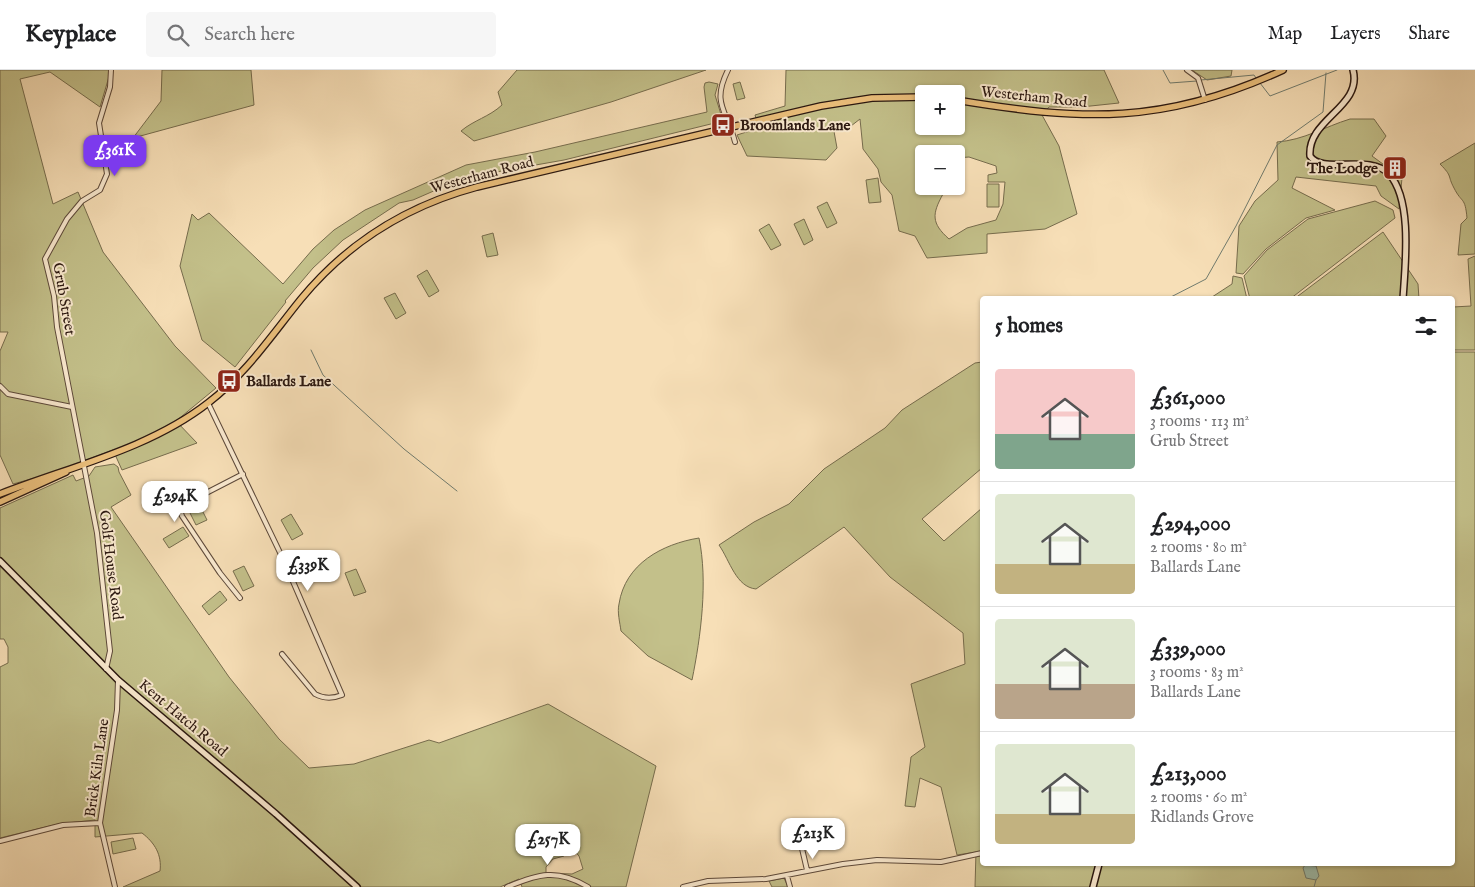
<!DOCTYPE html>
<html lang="en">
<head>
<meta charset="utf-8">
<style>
	:root { --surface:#fff; --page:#f6f6f6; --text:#202124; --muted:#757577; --line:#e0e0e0; --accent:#7c3aed }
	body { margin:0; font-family:"IM FELL English",serif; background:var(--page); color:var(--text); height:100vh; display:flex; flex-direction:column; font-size:19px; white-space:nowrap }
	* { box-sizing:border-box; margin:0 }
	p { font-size:16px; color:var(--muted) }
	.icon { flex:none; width:28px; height:28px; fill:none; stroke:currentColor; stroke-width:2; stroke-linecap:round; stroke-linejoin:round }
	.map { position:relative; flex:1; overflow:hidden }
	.panel { position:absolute; left:980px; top:226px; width:475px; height:570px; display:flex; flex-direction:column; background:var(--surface); border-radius:5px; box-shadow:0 1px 4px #0004 }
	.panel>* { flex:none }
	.fabs { position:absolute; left:915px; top:15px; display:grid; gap:10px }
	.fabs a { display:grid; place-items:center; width:50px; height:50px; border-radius:5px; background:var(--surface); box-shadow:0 1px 4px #0004; font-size:25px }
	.price { position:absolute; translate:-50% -42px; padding:0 11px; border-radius:10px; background:#fff; color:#222; font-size:16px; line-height:32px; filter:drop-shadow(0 1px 2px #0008) }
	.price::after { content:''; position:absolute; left:50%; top:30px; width:15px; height:11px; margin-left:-8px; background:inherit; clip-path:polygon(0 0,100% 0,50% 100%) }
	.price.active { background:var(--accent); color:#fff }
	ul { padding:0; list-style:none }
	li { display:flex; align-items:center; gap:15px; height:125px; padding:0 15px }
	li+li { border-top:1px solid var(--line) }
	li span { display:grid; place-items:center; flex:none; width:140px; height:100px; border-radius:5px; color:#555 }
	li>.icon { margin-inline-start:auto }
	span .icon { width:60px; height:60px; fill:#fffc; stroke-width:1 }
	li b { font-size:21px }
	h2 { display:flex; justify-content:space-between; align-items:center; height:60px; padding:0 15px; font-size:21px }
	header { display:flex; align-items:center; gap:30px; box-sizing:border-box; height:70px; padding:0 25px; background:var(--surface); border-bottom:1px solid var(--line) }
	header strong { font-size:24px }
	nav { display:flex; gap:28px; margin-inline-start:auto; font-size:18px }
	.search { width:350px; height:45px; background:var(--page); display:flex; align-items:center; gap:12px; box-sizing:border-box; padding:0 18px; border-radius:5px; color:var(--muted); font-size:19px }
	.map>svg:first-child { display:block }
	.green { fill:#c3c08a; stroke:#766c4d; fill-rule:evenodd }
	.water { fill:#9ebdac; stroke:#707b6e }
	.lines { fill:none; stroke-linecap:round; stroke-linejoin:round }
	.stream { stroke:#707b6e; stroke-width:1 }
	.street-casing { stroke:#5d493a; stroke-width:6 }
	.secondary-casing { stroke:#2a1710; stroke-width:8 }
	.primary-casing { stroke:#2a1710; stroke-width:8 }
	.street { stroke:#faead0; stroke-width:4 }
	.secondary { stroke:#faead0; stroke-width:5 }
	.primary { stroke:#ecc07c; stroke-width:5.5 }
	.labels { text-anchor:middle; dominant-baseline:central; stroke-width:4; stroke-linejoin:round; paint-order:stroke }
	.street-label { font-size:15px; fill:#2a1710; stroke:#faead0 }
	.poi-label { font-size:15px; font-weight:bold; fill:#2a1710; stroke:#faead0; text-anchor:start }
</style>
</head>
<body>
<header>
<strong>Keyplace</strong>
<div class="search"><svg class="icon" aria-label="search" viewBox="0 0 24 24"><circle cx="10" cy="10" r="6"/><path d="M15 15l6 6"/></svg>Search here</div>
<nav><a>Map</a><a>Layers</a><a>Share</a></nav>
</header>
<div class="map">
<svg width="1475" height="817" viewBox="0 0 1475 817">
	<rect width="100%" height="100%" fill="#f7dfb7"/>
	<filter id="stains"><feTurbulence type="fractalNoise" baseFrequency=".004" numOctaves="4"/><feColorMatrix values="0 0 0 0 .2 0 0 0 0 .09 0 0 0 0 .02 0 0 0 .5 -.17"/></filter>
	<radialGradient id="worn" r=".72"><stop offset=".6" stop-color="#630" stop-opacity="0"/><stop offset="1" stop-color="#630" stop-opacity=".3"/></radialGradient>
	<!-- green -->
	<path class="green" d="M0,0H111L100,37L50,2L20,9L53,134L78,122L103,182L175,276L216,318L176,351L197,373L122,400L113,380L49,404L13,414L0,385V281L8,262H0Z
		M162,0H251L254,35L133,68L161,31Z
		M517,0H706L611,32L474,71L461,61C474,50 489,47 502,35L498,22Z
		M786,0H1104L1119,33L1081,37H1049L1042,45L1059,76L1077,144L1045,159L987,164V183L927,188L915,166L899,161L892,125L881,112L878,99L863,79L860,49L851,56H833L837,78L826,90L747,86L737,65L759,58L755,45L785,36ZM924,24H956V56H924ZM924,84H956V88L969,87L996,96L997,103L988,105V112H1005L1003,134L996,150L967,158L949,169C931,153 932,144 943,124L937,116H924Z
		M1192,0H1232L1231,6L1207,10Z
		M709,12L718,14L715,25L723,51L564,90L479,105L452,113L413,130L399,133L343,170L313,198L285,231L286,232L235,297L202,270L180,196L192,144L198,150L209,143L283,214L313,179L334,160L365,140L466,95L535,82L707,42L704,17L705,13Z
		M740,12L745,28L737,30L733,14Z
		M1350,49H1374L1386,66L1372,86L1402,108L1399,139L1381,126L1376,116L1296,107L1292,118L1335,140L1306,148L1266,179L1243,204L1236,203L1239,156L1255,131L1278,110L1277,72C1304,70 1324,57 1350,49Z
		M1475,73V184L1458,185L1461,154L1467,148C1465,126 1462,134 1454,118C1447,105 1453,107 1440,94Z
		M878,108L881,132L869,133L866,110Z
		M987,114H999V137H987Z
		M1375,131L1393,140L1395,148L1290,229H1250L1244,206L1267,180L1308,149Z
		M827,132L837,153L827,158L817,137Z
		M804,149L813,170L804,175L794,154Z
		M769,154L781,175L771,180L759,160Z
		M1383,162L1418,214L1419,229H1294Z
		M493,163L498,185L487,187L482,166Z
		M1475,186V280H1453V237L1471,236L1468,189Z
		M427,200L439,221L429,227L417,206Z
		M1233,206L1242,208L1247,229H1209L1232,214Z
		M395,223L406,243L396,249L384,228Z
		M1452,282H1475V817H975L976,782L957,785L941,717L920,708L915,737L905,736L911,687L925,677L911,614L965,594L963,563L890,507L844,457L756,519C736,517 730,491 719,475L754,452L789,434L824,399L885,358L902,340L975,293L982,292V398L922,449L944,471L982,438V794H1452Z
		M114,394L118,397L119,402L131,425L111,437L229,607L279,669L309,698L354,694L429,670L439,673L548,634L656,696L626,817H522L519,809L500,817H123L160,801C162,785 155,773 142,763L95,767V750L58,754L0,768V597L8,593V577L4,569H0V438L73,405L76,411L89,406L95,397ZM563,778H572L579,786L583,799L572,804L546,803V797L553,789L564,786Z
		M198,432L207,450L196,455L187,437Z
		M291,444L303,464L292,470L281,450Z
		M183,457L189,466L169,478L163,469Z
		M699,468C708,511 701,566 692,610L648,586L621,561C620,553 617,542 619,534C625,494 662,474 699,468Z
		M244,496L254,516L243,521L233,501Z
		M356,499L366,522L354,526L345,503Z
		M220,521L227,530L209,545L202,536Z
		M133,768L136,779L113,784L111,772Z
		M784,808L788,817H772L769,811Z"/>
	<!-- water -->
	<path class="water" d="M1305,795L1316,796L1319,806L1316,810L1306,808L1303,798Z"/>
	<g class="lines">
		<!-- stream -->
		<path class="stream" d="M1163,0L1170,13L1197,11
			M1201,10L1254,5L1256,8
			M1260,13L1270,26L1337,0
			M1167,229L1206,209L1236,156L1277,75L1323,42L1326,3
			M311,280L323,305L404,379L457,421
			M1314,817L1316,810"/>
		<defs>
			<path id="street" d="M728,0C711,34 727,40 735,72
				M1187,0L1198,8L1205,30
				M0,316L8,324L72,337
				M208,333L285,493L342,625C332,629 324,629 315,624L282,584
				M240,528L220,503L182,446L179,437L243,404
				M106,599L110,581L97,463L57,257L54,226L45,189L67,149L82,131L100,120L107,104L99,53L110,17L111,0
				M805,767L800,770L807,800
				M792,770H800
				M0,771L63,755L100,753
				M787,806L790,817
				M115,817L100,753L117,640L118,610
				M507,817C538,804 557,798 588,817
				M683,817L708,811L766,809L843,794L877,790L941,792L982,783"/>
			<path id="secondary" d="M1353,0C1363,37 1307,49 1310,86C1322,105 1370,83 1389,104C1413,130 1405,196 1403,229
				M0,491L118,610L276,744L357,817
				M1093,817L1099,794"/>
			<path id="primary" d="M956,30C1083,51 1164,55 1283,0
				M0,424C69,397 149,379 208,333C246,304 271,266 301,229C348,172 406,136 477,117L821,36L872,28L924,27
				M0,432L66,402"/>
		</defs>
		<!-- street casing -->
		<use href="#street" class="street-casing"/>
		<!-- secondary casing -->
		<use href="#secondary" class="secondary-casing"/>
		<!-- primary casing -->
		<use href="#primary" class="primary-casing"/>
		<!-- street -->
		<use href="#street" class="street"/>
		<!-- secondary -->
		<use href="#secondary" class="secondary"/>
		<!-- primary -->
		<use href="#primary" class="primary"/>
	</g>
	<!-- icons -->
	<defs>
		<symbol id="bus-square" viewBox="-11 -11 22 22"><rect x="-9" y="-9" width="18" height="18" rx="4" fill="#8f2418" stroke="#faead0"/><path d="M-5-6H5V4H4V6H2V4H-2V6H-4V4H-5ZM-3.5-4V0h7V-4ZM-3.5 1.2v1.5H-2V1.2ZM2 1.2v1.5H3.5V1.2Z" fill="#fff"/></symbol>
		<symbol id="building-square" viewBox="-11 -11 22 22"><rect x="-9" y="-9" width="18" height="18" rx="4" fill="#8f2418" stroke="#faead0"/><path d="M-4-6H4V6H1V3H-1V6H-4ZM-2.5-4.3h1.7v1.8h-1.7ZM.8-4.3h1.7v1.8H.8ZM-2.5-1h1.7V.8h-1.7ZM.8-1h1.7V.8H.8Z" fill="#fff"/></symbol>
	</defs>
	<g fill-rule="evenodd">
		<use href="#bus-square" x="709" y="41" width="28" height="28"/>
		<use href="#building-square" x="1381" y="84" width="28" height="28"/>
		<use href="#bus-square" x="215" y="297" width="28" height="28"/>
	</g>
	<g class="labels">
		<!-- street labels -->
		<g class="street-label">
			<text transform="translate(1034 27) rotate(6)">Westerham Road</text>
			<text transform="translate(482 105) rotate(-15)">Westerham Road</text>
			<text transform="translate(64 229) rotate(80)">Grub Street</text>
			<text transform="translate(111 495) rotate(83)">Golf House Road</text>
			<text transform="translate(183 648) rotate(40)">Kent Hatch Road</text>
			<text transform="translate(97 698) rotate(-82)">Brick Kiln Lane</text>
		</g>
		<!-- poi labels -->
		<g class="poi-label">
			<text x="740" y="55">Broomlands Lane</text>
			<text x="1378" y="98" text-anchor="end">The Lodge</text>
			<text x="246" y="311">Ballards Lane</text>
		</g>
	</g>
	<rect width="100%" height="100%" filter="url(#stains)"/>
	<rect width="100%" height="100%" fill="url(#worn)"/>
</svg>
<div class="fabs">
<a>+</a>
<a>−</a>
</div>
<b class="price active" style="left:115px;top:107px">£361K</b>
<b class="price" style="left:175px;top:453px">£294K</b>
<b class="price" style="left:308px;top:522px">£339K</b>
<b class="price" style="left:813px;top:790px">£213K</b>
<b class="price" style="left:548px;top:796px">£257K</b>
<section class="panel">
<h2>5 homes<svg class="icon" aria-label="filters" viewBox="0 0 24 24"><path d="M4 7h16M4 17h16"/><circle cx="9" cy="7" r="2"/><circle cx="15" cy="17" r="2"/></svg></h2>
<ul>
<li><span style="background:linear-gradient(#f6c9c9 65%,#7fa58c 0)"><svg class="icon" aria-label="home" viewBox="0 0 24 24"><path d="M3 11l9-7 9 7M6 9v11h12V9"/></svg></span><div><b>£361,000</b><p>3 rooms · 113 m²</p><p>Grub Street</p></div></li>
<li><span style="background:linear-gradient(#dfe7d0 70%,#c2b280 0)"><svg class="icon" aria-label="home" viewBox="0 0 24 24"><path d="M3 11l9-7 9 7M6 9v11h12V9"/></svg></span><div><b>£294,000</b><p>2 rooms · 80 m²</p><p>Ballards Lane</p></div></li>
<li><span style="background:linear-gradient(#dfe7d0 65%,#b9a48a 0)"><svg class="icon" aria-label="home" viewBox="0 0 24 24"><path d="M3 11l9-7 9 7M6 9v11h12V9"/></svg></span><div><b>£339,000</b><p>3 rooms · 83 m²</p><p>Ballards Lane</p></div></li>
<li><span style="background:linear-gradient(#dfe7d0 70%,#c2b280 0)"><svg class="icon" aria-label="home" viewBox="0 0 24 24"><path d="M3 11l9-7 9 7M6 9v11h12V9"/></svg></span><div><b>£213,000</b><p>2 rooms · 60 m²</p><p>Ridlands Grove</p></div></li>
</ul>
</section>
</div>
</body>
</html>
